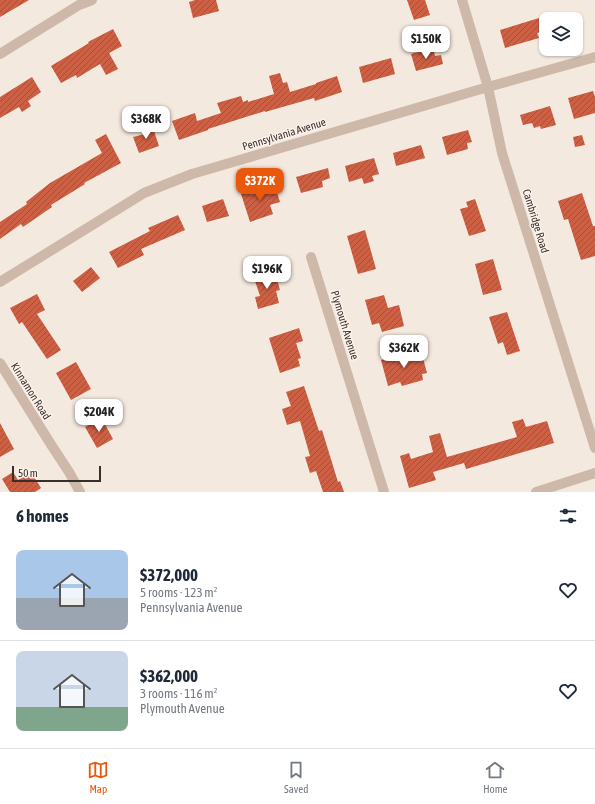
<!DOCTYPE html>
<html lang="en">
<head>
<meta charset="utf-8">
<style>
	:root { --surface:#fff; --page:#f6f6f7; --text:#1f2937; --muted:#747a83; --line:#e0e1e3; --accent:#ea580c }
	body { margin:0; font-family:"Asap Condensed",sans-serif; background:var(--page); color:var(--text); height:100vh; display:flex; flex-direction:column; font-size:15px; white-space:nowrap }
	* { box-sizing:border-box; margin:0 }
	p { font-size:13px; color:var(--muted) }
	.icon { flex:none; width:22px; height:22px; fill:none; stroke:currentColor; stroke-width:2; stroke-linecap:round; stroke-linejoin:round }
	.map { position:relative; height:492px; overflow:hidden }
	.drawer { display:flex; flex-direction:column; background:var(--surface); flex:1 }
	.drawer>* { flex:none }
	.buttons { position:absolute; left:539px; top:12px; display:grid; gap:8px }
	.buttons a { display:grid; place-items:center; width:44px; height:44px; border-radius:8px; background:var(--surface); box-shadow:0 1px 3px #0004; font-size:20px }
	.scale { position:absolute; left:12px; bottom:10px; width:89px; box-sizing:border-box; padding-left:4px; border:2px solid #3a2e29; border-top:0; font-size:11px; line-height:14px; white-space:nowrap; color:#3a2e29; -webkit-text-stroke:3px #fbf3eb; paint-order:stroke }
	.price { position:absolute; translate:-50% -34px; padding:0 9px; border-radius:8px; background:#fff; color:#222; font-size:13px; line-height:26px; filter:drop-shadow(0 1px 2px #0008) }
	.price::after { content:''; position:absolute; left:50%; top:24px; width:12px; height:9px; margin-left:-6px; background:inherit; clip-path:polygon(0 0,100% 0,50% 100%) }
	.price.current { background:var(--accent); color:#fff }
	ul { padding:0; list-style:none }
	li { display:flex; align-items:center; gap:12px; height:100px; padding:0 16px }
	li+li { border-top:1px solid var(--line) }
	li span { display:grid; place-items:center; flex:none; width:112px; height:80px; border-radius:8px; color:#555 }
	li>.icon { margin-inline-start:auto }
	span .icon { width:48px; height:48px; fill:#fffc; stroke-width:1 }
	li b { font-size:17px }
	h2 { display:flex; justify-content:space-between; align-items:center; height:48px; padding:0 16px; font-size:17px }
	.dock { display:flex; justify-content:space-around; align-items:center; height:56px; border-top:1px solid var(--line); background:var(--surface); font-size:11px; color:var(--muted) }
	.dock a { display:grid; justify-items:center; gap:2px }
	.dock .current { color:var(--accent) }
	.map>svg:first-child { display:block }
	.building { fill:url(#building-hatch) }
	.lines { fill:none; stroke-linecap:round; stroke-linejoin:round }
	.minor { stroke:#cdb8a9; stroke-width:10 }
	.labels { text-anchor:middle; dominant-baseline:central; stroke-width:3; stroke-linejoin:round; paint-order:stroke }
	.street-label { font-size:11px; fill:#3a2e29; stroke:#fbf3eb }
</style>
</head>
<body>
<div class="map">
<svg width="595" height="492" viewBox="0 0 595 492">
	<defs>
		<pattern id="building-hatch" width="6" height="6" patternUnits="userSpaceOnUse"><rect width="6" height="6" fill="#cc6044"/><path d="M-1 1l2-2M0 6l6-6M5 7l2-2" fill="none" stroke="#a75039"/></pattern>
	</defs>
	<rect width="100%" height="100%" fill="#f4e9de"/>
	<!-- building -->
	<path class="building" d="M0,0H29L0,17Z
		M195,0H216L219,11L193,18L189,2Z
		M407,0H425L430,15L414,20Z
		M539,18L543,31L537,33L539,38L505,48L500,30Z
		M113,29L122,46L109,53L118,69L106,75L100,64L77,78L76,75L61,83L51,66L89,43L88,42Z
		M433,48L435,56L441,55L443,64L416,71L411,54Z
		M391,58L395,74L363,83L359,67Z
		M280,73L283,83L287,82L290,92L316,84V83L337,76L342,92L315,101L314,98L265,112V111L208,129V130L179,140L172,121L195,113L197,121L221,113L217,103L241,96L243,102L248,100V102L274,94L269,76Z
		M32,77L41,92L28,101L31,106L22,112L19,107L0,118V97Z
		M593,91L595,97V113L574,119L568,98Z
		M550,106L556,125L541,129L540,126L534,128L532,123L523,125L520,115Z
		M152,125L159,146L139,153L133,137L145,134L143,128Z
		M468,130L472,142L467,143L468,149L447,155L442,137Z
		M106,134L121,163L84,183L85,184L51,205L52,207L23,227L21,224L0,239V222L27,204L26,202L50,183L102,153L95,140Z
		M582,135L585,145L575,147L573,137Z
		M421,145L425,158L396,166L393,153Z
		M374,158L379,174L372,176L374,181L364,184L362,178L349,182L345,166Z
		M328,168L330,178L322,181L323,187L301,193L296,177Z
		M274,183L280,202L270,205L273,214L250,222L241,194Z
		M582,193L593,226H595V256L581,260L568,219L564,220L558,201Z
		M223,199L229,216L207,222L202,206Z
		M475,199L486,231L469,236L460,209L468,207L466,202Z
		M178,215L185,230L141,249L144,255L118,268L109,252L150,231L148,228Z
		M365,230L376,269L358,274L347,236Z
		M493,259L502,290L483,295L475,264Z
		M91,267L100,278L82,292L73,281Z
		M275,272L280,290L276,291L279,303L258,309L255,297L260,296L254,278Z
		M37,294L45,310L37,314L61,350L47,359L22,322L19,324L10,308Z
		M384,295L388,308L399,305L404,326L382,332L379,323L372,325L365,300Z
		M507,312L520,351L507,355L503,342L498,344L489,317Z
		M299,328L303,341L296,343L301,358L298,359L300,366L280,373L269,338Z
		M414,350L417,360L423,358L427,373L422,374L423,380L402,386L400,382L388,386L381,360Z
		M76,362L91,389L71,400L56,373Z
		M304,386L319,431L322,430L338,482L340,481L344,492H323L316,471L310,473L305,457L310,456L300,421L287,425L282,409L291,406L286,392Z
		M101,417L113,439L97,448L85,427Z
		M523,419L526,427L547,421L554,443L466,469L464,463L433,472L436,480L409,488L400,456L409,453L411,459L433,452L429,436L440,433L447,457L517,437L512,422Z
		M0,423L14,449L0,457Z
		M13,472L18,480L31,472L41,488L35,492H10L2,479Z"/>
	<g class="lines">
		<!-- minor -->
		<path class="minor" d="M462,0L488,87L502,153L595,448
			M0,54L79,5L92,0
			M311,257L384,492
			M0,282L144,193L192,174L488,87L595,57
			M0,363L50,443L69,472L80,492
			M536,492L595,473"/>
	</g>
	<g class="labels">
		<!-- street labels -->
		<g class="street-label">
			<text transform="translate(284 134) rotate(-17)">Pennsylvania Avenue</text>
			<text transform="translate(536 221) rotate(73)">Cambridge Road</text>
			<text transform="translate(345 325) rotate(73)">Plymouth Avenue</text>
			<text transform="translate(31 391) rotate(58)">Kinnamon Road</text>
		</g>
	</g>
</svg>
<div class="buttons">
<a><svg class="icon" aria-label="layers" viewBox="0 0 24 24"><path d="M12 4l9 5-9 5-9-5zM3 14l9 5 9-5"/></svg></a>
</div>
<div class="scale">50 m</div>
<b class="price" style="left:426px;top:60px">$150K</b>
<b class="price" style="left:146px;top:140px">$368K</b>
<b class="price current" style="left:260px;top:202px">$372K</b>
<b class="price" style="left:267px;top:290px">$196K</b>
<b class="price" style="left:404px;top:369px">$362K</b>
<b class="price" style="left:99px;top:433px">$204K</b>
</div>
<section class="drawer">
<h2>6 homes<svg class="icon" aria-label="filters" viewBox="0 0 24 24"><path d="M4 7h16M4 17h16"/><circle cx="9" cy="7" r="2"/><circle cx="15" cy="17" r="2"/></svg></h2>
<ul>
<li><span style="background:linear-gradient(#a9c7e8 60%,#9aa5b1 0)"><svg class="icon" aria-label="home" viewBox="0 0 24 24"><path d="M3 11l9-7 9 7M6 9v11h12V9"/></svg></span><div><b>$372,000</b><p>5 rooms · 123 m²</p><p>Pennsylvania Avenue</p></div><svg class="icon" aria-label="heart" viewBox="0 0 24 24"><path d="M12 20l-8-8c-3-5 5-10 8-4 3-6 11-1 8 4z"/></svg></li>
<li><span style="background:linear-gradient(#c9d6e8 70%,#7fa58c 0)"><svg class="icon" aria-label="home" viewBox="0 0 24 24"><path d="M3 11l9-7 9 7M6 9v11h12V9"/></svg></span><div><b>$362,000</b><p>3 rooms · 116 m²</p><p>Plymouth Avenue</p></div><svg class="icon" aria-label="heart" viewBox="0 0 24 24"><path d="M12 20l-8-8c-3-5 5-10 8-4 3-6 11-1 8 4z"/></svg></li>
</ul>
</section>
<nav class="dock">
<a class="current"><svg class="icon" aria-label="map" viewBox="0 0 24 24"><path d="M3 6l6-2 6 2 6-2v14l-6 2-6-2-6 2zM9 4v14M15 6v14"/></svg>Map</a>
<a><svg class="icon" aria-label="saved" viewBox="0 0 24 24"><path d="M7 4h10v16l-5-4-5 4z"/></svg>Saved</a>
<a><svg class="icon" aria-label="home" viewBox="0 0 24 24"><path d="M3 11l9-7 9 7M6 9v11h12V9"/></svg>Home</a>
</nav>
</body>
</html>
